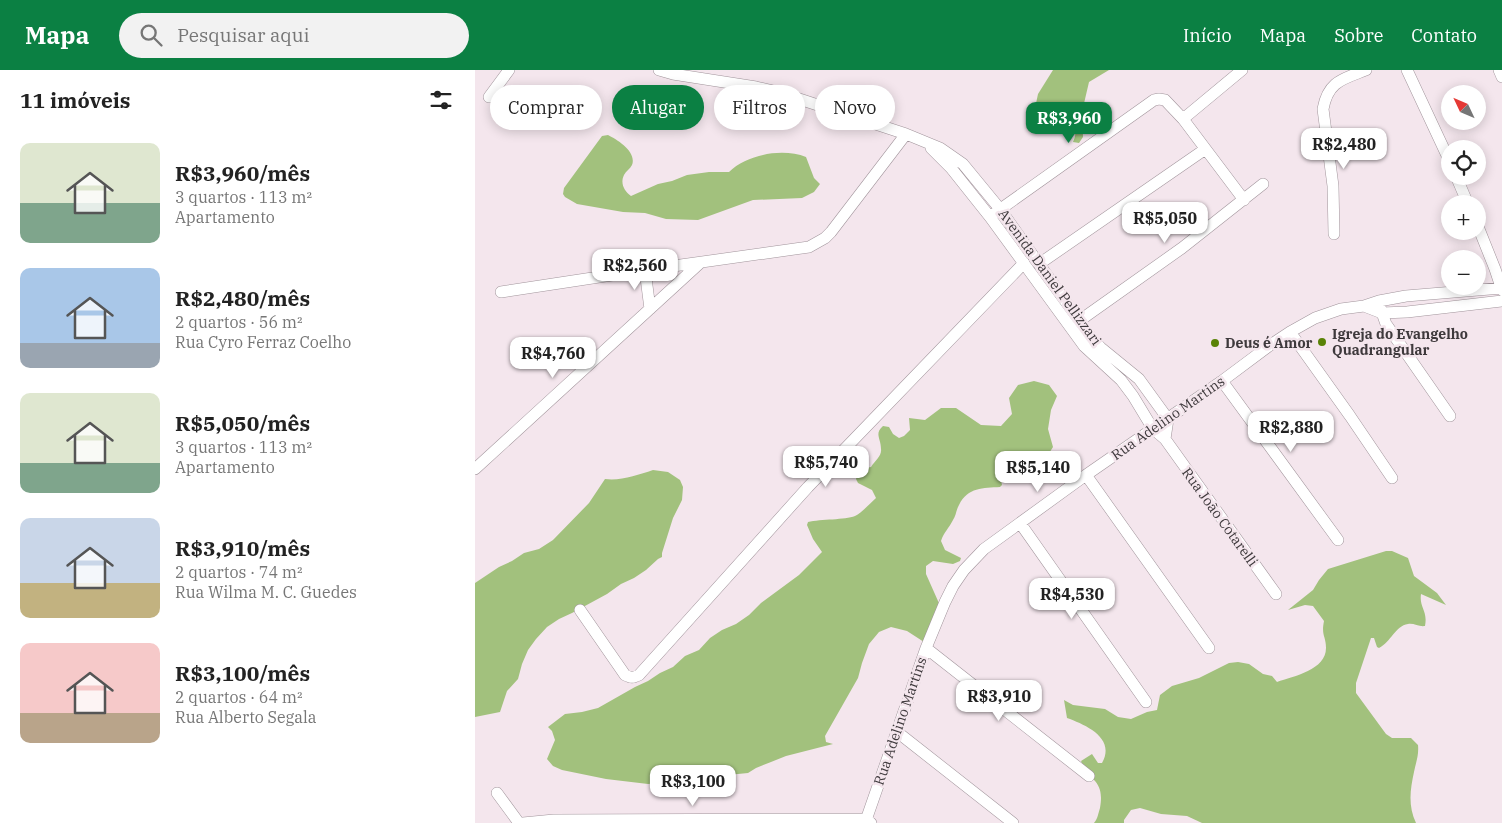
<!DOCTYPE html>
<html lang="pt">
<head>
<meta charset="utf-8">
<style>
	:root { --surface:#fff; --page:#f2f2f2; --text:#222; --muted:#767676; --accent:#0b8043 }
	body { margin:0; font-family:"IBM Plex Serif",serif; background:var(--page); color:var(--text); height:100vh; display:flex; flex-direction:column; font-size:19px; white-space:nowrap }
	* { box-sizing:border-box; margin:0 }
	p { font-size:16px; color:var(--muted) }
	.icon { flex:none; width:28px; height:28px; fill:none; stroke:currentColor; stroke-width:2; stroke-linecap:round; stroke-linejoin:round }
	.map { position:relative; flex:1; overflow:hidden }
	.details { display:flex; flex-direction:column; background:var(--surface); width:475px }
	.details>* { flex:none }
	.hud { position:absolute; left:15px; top:15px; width:475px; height:45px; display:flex; gap:10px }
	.needle { width:32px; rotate:314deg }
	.fabs { position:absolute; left:966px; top:15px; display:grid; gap:10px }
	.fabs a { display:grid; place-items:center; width:45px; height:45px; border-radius:50%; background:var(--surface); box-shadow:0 2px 12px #0003; font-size:25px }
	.price { position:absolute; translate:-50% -42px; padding:0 11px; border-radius:10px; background:#fff; color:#222; font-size:16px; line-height:32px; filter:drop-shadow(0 1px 2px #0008) }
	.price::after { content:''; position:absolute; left:50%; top:30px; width:15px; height:11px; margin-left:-8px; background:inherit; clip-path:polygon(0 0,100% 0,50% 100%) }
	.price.selected { background:var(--accent); color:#fff }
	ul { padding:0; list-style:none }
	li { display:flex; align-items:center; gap:15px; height:125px; padding:0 20px }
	li span { display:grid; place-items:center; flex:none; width:140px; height:100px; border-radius:10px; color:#555 }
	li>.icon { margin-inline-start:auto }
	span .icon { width:60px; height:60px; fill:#fffc; stroke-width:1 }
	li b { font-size:21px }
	h2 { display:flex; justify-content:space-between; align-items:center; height:60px; padding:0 20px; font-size:21px }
	.pill { padding:0 18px; border-radius:22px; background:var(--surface); box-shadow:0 2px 12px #0003; font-size:18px; line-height:45px }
	.pill.selected { background:var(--accent); color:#fff }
	header { display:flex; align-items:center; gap:30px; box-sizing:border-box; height:70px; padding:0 25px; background:var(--accent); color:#fff }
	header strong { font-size:24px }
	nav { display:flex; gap:28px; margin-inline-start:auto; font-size:18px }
	.search { width:350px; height:45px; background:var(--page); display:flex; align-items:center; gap:12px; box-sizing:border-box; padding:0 18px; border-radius:28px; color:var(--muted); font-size:19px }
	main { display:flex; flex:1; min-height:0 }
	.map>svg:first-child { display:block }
	.forest { fill:#a2c17d }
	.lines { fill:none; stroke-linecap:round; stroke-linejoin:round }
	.minor-casing { stroke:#a1949b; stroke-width:12 }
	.minor { stroke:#fff; stroke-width:11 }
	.poi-dot { fill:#598206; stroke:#f4e6ed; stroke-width:2 }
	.labels { text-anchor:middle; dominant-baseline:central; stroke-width:5; stroke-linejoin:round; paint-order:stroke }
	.street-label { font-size:14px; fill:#3e393c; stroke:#f4e6ed }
	.poi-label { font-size:14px; font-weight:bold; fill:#3e393c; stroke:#f4e6ed; text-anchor:start }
</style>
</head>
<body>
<header>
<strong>Mapa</strong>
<div class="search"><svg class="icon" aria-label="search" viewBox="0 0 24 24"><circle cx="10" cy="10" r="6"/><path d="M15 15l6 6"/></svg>Pesquisar aqui</div>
<nav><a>Início</a><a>Mapa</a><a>Sobre</a><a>Contato</a></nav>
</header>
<main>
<section class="details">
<h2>11 imóveis<svg class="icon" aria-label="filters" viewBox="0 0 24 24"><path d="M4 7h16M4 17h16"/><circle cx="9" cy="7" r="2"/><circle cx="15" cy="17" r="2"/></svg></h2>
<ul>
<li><span style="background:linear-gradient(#dfe7d0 60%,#7fa58c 0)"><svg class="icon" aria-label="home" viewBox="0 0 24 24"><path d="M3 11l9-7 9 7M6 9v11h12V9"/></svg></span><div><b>R$3,960/mês</b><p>3 quartos · 113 m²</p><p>Apartamento</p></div></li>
<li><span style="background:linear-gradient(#a9c7e8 75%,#9aa5b1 0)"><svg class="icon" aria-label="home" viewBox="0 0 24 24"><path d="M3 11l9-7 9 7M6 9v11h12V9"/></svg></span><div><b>R$2,480/mês</b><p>2 quartos · 56 m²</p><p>Rua Cyro Ferraz Coelho</p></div></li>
<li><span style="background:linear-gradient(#dfe7d0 70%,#7fa58c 0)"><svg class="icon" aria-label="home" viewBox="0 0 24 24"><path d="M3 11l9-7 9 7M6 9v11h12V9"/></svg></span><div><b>R$5,050/mês</b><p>3 quartos · 113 m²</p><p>Apartamento</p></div></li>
<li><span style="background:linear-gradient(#c9d6e8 65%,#c2b280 0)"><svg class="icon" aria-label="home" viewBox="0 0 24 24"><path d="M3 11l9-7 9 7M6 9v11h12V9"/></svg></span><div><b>R$3,910/mês</b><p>2 quartos · 74 m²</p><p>Rua Wilma M. C. Guedes</p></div></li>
<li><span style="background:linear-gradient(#f6c9c9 70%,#b9a48a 0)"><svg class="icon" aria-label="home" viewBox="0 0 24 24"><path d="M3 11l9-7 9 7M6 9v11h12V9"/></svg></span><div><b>R$3,100/mês</b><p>2 quartos · 64 m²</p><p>Rua Alberto Segala</p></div></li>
</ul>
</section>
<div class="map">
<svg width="1027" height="753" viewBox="0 0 1027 753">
	<rect width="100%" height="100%" fill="#f4e6ed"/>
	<!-- forest -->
	<path class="forest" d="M578,0H634L614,12L607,42L608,67L604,73L598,72C601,65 602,61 595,56L573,64L565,63L559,43L563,24Z
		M133,65C143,70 162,82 157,95C155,99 151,101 149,105C145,113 149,121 156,126L183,114L197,111L212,105L234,102H254C272,84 308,78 331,87L339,108L345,114L339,122L327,128L278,130L223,150L191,149L170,143L148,142L102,134L90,127L88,124L89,118L127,66Z
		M559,311L574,315L582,326L576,340L573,359L578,377L571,388L551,396L526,410L527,415L525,417C508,418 493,417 484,435C481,440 481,446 478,450C474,458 469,462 466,471L470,480L486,488L485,491L478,494L458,491L451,496V504L467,540L449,572L432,561L416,557L404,562L394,574L387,593L383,608L350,666L351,672L358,674L311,686L281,698L273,703L233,707L206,712L173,714L131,709L87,700L78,696L72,689L80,670L77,661L73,657L90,644L107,642L123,638L160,617L173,611L185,603L198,597L210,586L224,580L235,568L247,560L261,554L274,545L286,533L324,505L347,482L338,469L332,455L333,452C346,449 370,450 380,446C388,442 395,433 401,428L397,420L383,413L381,409L384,399L396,397C400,391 407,386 406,379C406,368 399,364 408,356L414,357L418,364L424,368L429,366L435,360L434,348L450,350L466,338H481L506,355L526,356L537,344L534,328L543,315Z
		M178,400L193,402L205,410L208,417L207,430L198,448L187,483V487L183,489L171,500L159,508L146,514L132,524L97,543L84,549L72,557L61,569L53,580L47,594L43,609L32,621L25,642L0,647V513L24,497L37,491L49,483L64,479L78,470L114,433L130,409C146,411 163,405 178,400Z
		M911,481H917L933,488L939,506L962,523L971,535L946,524C944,538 953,540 950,556C944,557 939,553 933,554C920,556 916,572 904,578L902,577L899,568H896L881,613V623L911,664L917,668H936L943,675C944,685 941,692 939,702C935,720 933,736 941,753H727L712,746L686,744L665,738L656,740L649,750V753H619C623,748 623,744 625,738C630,709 615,713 606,691L617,684L623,693H627C641,668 611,655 592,648L589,630L598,635L630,639L643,647L656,649L672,642L682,640L685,625L697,616L724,608L754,593L763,592L774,594L788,604L797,606L802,612C819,606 851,600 851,578C851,566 846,566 849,551L838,536L830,535L813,540L838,520L844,510L853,499Z"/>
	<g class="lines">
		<defs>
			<path id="minor" d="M184,0L198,4L281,17L303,22L431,64L465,78L488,94L525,139L618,270L626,278L664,309L693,349L690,369
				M932,0L975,92
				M1024,0L1027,7
				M14,27L34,0
				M708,49L767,0
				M456,78L476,98L515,147L609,276L646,310L658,326L678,359L690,369L801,524
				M981,106L993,134
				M520,143L679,30L684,29L690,30L708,49L769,130
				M1002,154L1020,199L1027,220
				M859,164L858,116L848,39C853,11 868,9 891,0
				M564,194L729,80
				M170,200L175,239
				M26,222L170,200L334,177L350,168L356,162L431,64
				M889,236L907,243L932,242L1027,231
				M905,237L911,254L975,346
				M604,251L707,178L788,114
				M815,262L875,346L917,408
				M747,311L863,470
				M0,399L225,193
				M611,405L734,578
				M545,453L671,632
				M105,540L150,605C156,608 158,608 164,605L333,417L549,193
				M451,578L614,706
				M421,661L538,753
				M22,723L44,753
				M48,753L79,750L391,749L396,753
				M390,753L451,578L470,532L478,516L489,500L509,479L611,405L747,311L794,276L815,262L840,248L866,239L889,236L904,231L931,226L1027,218"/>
		</defs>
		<!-- minor casing -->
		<use href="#minor" class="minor-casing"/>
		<!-- minor -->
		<use href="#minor" class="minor"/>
	</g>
	<!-- markers -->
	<g class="poi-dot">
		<circle cx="847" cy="272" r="5"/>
		<circle cx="740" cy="273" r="5"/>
	</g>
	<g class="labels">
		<!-- street labels -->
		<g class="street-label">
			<text transform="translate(575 207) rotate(54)">Avenida Daniel Pellizzari</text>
			<text transform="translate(693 348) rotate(-35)">Rua Adelino Martins</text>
			<text transform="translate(745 447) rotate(54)">Rua João Cotarelli</text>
			<text transform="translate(425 651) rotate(-71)">Rua Adelino Martins</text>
		</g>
		<!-- poi labels -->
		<g class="poi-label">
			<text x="857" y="264">Igreja do Evangelho<tspan x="857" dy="16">Quadrangular</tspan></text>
			<text x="750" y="273">Deus é Amor</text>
		</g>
	</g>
</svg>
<div class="fabs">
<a><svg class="needle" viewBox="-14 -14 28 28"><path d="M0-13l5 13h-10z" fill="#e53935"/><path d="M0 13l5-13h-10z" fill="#767676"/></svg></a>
<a><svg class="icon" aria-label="locate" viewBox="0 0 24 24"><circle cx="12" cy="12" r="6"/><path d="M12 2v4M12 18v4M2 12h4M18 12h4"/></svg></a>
<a>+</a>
<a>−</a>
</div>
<b class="price selected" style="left:594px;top:74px">R$3,960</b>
<b class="price" style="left:869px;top:100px">R$2,480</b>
<b class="price" style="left:690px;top:174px">R$5,050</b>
<b class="price" style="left:160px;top:221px">R$2,560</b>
<b class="price" style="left:78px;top:309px">R$4,760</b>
<b class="price" style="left:816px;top:383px">R$2,880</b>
<b class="price" style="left:351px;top:418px">R$5,740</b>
<b class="price" style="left:563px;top:423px">R$5,140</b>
<b class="price" style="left:597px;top:550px">R$4,530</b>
<b class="price" style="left:524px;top:652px">R$3,910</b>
<b class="price" style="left:218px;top:737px">R$3,100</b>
<div class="hud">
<a class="pill">Comprar</a>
<a class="pill selected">Alugar</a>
<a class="pill">Filtros</a>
<a class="pill">Novo</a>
</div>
</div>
</main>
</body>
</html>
